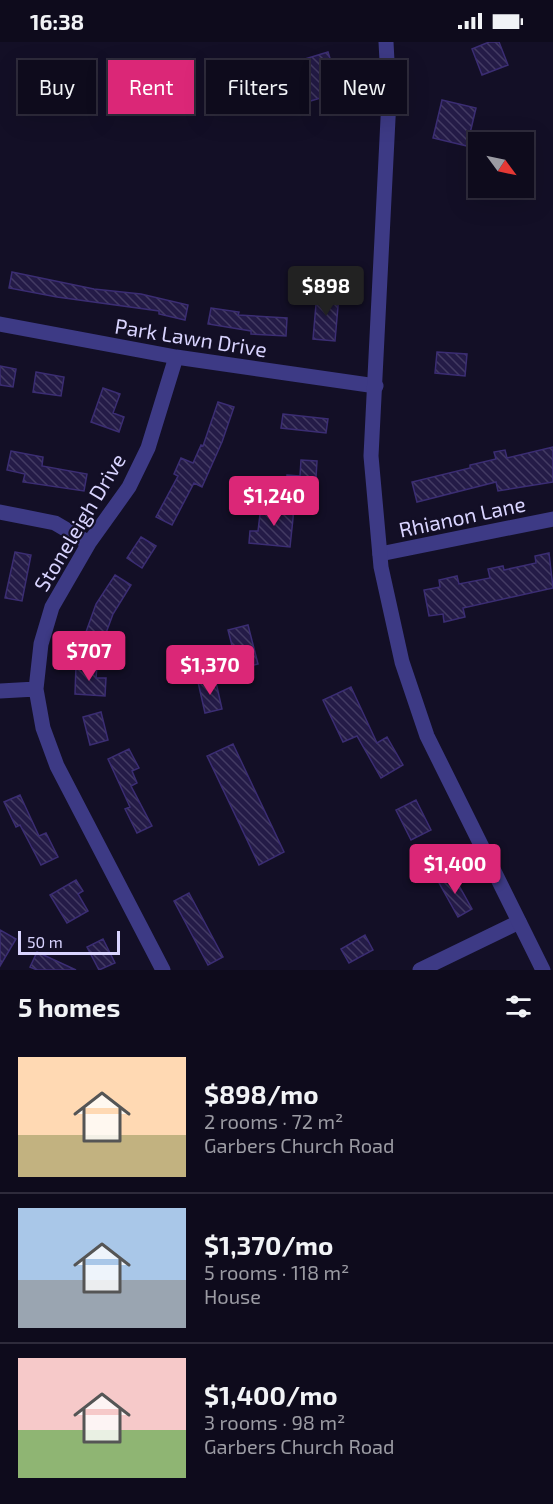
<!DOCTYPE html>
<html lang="en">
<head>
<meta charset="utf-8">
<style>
	:root { --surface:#0e0b1c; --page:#171425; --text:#f1f3f6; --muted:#9b9ba3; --line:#2e2b3b; --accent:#db2777 }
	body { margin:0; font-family:"Exo 2",sans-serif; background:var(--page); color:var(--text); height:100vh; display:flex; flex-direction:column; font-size:22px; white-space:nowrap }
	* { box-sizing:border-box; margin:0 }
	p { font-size:20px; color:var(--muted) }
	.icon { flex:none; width:33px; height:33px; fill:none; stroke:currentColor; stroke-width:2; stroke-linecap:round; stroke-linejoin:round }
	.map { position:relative; height:928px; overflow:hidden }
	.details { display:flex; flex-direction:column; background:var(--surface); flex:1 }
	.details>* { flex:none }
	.top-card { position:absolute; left:18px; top:18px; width:518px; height:54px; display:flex; gap:12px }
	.needle { width:39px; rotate:123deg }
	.buttons { position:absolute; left:468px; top:90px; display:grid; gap:12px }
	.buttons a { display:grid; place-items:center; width:66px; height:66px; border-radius:0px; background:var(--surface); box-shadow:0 6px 24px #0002,0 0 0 2px var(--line); font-size:30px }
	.scale { position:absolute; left:18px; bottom:15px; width:102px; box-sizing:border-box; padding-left:6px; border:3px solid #d9d4ff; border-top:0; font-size:16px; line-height:21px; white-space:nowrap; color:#d9d4ff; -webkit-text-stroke:4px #130f26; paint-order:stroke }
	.price { position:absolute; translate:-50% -51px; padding:0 14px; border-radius:6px; background:var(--accent); color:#fff; font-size:20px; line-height:39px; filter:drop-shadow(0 2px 3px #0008) }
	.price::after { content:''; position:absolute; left:50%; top:36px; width:18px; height:14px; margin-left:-9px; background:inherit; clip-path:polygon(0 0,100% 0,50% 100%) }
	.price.on { background:#222; color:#fff }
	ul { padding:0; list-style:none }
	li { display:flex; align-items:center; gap:18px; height:150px; padding:0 18px }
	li+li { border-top:2px solid var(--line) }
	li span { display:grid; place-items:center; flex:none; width:168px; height:120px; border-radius:0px; color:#555 }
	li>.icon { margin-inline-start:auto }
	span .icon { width:72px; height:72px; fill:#fffc; stroke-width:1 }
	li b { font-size:26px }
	h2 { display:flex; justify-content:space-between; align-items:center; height:72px; padding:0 18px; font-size:26px }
	.pill { padding:0 21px; border-radius:0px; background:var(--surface); box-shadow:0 6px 24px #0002,0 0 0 2px var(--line); font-size:21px; line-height:54px }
	.pill.on { background:var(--accent); color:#fff }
	.status { display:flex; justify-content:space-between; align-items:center; height:42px; padding:0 30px; background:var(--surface); direction:ltr }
	.status svg { height:16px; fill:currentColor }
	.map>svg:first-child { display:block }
	.building { fill:url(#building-back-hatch); stroke:#3b2d73; stroke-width:1.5 }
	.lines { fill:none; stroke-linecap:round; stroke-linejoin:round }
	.minor { stroke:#3d3a85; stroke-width:15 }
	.tertiary { stroke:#3d3a85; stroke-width:15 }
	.labels { text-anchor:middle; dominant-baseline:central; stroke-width:4.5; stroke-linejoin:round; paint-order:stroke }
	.street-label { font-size:21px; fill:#d9d4ff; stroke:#130f26 }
</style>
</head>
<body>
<div class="status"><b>16:38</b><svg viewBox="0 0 49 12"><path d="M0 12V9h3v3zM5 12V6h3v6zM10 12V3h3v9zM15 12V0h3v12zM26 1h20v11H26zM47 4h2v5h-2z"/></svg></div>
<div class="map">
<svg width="553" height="928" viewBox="0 0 553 928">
	<defs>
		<pattern id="building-back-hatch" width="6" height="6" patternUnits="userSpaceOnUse" patternTransform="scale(1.5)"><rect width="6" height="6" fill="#241b47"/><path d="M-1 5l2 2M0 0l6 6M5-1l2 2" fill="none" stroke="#433b63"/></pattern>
	</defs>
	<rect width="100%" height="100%" fill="#130f26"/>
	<!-- building -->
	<path class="building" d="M489,0H499L508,23L482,33L472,7Z
		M328,10L333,26L327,28L334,52L307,60L295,20Z
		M442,58L476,66L467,104L433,96Z
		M12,230L94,247L141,252L188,263L185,278L159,272V269L57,255L9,246Z
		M317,251L339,253L335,299L313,297Z
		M211,266L239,270L238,273L287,276L286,294L251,292V289L208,282Z
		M437,310L467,312L465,334L435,331Z
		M0,324L16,327L13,345L0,343Z
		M36,330L64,335L61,354L33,350Z
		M103,346L120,352L113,371L124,375L119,390L91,380Z
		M218,360L234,365L222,400L202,445L194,441L172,483L156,475L178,434L174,432L181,416L193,421L201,403L203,404Z
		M283,372L328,377L326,391L281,386Z
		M553,405V440L498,449L496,440L417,460L412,440L470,426V423L496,417L494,410L505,408L507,416Z
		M11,409L43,415L42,424L87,432L84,449L23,440L25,432L7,428Z
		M301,418L317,419L315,452L286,450L287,433L300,434Z
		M261,464L294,467L290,505L249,501L250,489H258Z
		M141,495L156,504L142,526L127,516Z
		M15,510L31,513L22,559L5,556Z
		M549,511L553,546L463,566L465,575L444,580L443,572L429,574L424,548L440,545L439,538L457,534L459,542L490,536L488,527L503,524L504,528L536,521L535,514Z
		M115,533L131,543L113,572L99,610L81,604L96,562Z
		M248,583L258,622L238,627L228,588Z
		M76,623L97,624L96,636H106L105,654L75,652Z
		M215,636L222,667L205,671L198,640Z
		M351,645L377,701L387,695L403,723L381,736L357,694L343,700L323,658Z
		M101,670L108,698L90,703L83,675Z
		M233,702L284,810L259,823L207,714Z
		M129,707L139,726L132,729L137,741L131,744L152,784L137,791L125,767L130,765L108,717Z
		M20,753L39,794L46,791L58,815L41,823L20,783L16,785L4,760Z
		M416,758L431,788L411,798L396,768Z
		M452,831L472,867L458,875L438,839Z
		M76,838L83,849L78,852L88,869L67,881L50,853Z
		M189,851L223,915L208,923L174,859Z
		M0,888L16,897L0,924Z
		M365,893L373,908L349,921L341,907Z
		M103,897L115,921L99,928L87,905Z
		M37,910L76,928H37L30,925Z"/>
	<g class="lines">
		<!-- minor -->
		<path class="minor" d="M0,282L176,315L376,344
			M0,470L55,481L89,501
			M380,512L553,477
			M0,649L36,647
			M163,928L57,724L43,686L36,647L41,602L52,565L89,501L129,445L148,406L176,315
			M420,928L519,880"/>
		<!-- tertiary -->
		<path class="tertiary" d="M386,0L389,57L371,414L381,525L402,620L427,694L543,928"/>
	</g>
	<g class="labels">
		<!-- street labels -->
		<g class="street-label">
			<text transform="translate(191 295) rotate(9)">Park Lawn Drive</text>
			<text transform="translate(462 474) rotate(-12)">Rhianon Lane</text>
			<text transform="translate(79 480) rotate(-59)">Stoneleigh Drive</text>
		</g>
	</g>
</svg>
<div class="buttons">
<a><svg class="needle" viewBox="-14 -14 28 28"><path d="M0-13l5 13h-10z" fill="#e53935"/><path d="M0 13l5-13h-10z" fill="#9b9ba3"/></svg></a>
</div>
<div class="scale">50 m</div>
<b class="price on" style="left:326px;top:275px">$898</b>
<b class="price" style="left:274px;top:485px">$1,240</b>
<b class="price" style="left:89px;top:640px">$707</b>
<b class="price" style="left:210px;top:654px">$1,370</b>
<b class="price" style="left:455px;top:853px">$1,400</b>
<div class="top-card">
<a class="pill">Buy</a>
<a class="pill on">Rent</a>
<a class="pill">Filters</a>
<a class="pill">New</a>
</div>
</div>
<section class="details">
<h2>5 homes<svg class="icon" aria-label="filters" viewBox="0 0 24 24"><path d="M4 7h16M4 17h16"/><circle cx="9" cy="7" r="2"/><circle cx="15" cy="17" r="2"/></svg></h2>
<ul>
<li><span style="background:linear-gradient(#ffd9b3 65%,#c2b280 0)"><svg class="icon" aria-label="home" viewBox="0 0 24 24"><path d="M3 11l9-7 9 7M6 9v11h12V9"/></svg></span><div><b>$898/mo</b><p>2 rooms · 72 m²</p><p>Garbers Church Road</p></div></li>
<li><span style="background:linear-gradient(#a9c7e8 60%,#9aa5b1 0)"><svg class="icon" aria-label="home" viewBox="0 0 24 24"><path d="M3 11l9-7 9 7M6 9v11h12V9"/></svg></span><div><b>$1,370/mo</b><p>5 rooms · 118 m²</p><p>House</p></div></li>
<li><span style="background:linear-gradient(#f6c9c9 60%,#8fb573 0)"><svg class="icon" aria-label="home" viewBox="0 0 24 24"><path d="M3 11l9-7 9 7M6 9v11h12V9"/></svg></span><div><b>$1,400/mo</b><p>3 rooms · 98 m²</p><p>Garbers Church Road</p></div></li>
</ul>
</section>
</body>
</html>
